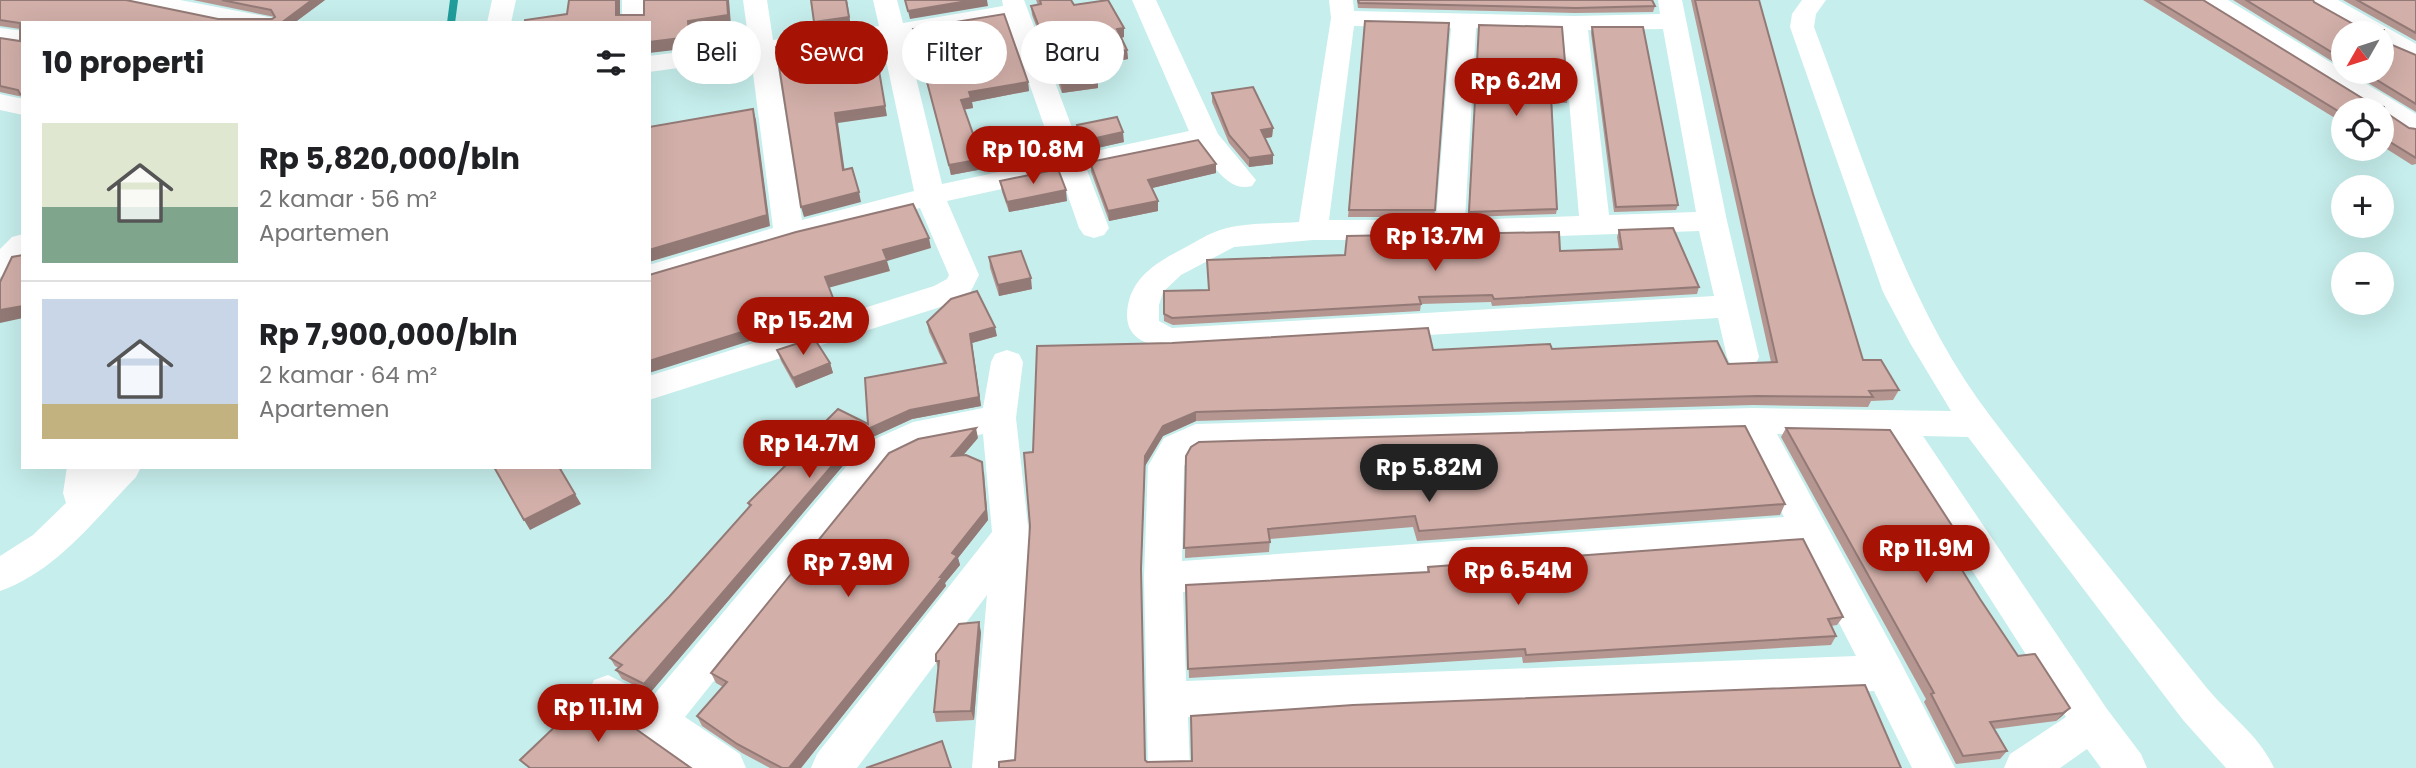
<!DOCTYPE html>
<html lang="id">
<head>
<meta charset="utf-8">
<style>
	:root { --surface:#fff; --page:#f2f2f2; --text:#202124; --muted:#757577; --line:#e0e0e0; --accent:#a61305 }
	body { margin:0; font-family:Poppins,sans-serif; background:var(--page); color:var(--text); height:100vh; display:flex; flex-direction:column; font-size:26px; white-space:nowrap }
	* { box-sizing:border-box; margin:0 }
	p { font-size:23px; color:var(--muted) }
	.icon { flex:none; width:38px; height:38px; fill:none; stroke:currentColor; stroke-width:2; stroke-linecap:round; stroke-linejoin:round }
	.map { position:relative; flex:1; overflow:hidden }
	.side { position:absolute; left:21px; top:21px; width:630px; height:448px; display:flex; flex-direction:column; background:var(--surface); border-radius:0px; box-shadow:0 7px 28px #0002 }
	.side>* { flex:none }
	.top-card { position:absolute; left:672px; top:21px; width:665px; height:63px; display:flex; gap:14px }
	.needle { width:46px; rotate:231deg }
	.controls { position:absolute; left:2331px; top:21px; display:grid; gap:14px }
	.controls a { display:grid; place-items:center; width:63px; height:63px; border-radius:50%; background:var(--surface); box-shadow:0 7px 28px #0002; font-size:35px }
	.price { position:absolute; translate:-50% -60px; padding:0 16px; border-radius:24px; background:var(--accent); color:#fff; font-size:23px; line-height:46px; filter:drop-shadow(0 2px 4px #0008) }
	.price::after { content:''; position:absolute; left:50%; top:42px; width:21px; height:16px; margin-left:-10px; background:inherit; clip-path:polygon(0 0,100% 0,50% 100%) }
	.price.current { background:#222; color:#fff }
	ul { padding:0; list-style:none }
	li { display:flex; align-items:center; gap:21px; height:175px; padding:0 21px }
	li+li { border-top:2px solid var(--line) }
	li span { display:grid; place-items:center; flex:none; width:196px; height:140px; border-radius:0px; color:#555 }
	li>.icon { margin-inline-start:auto }
	span .icon { width:84px; height:84px; fill:#fffc; stroke-width:1 }
	li b { font-size:30px }
	h2 { display:flex; justify-content:space-between; align-items:center; height:84px; padding:0 21px; font-size:30px }
	.pill { padding:0 24px; border-radius:32px; background:var(--surface); box-shadow:0 7px 28px #0002; font-size:24px; line-height:63px }
	.pill.current { background:var(--accent); color:#fff }
	.map>svg:first-child { display:block }
	.lines { fill:none; stroke-linecap:round; stroke-linejoin:round }
	.stream { stroke:#209e9c; stroke-width:8 }
	.street { fill:#fff; fill-rule:evenodd }
	.wall { fill:#b59691 }
	.shaded-wall { fill:#937a76 }
	.building { fill:#d2afa9; stroke:#937a76; stroke-width:2 }
</style>
</head>
<body>
<div class="map">
<svg width="2416" height="768" viewBox="0 0 2416 768">
	<rect width="100%" height="100%" fill="#c6eeec"/>
	<g class="lines">
		<!-- stream -->
		<path class="stream" d="M451,23L454,0"/>
		<!-- street -->
		<path class="street" d="M129,0H180L264,16L273,18L276,23H223L141,7L132,5Z
			M492,0H516L511,23H487Z
			M622,0H646V23H622Z
			M743,0H767L773,40L879,26L873,0H897L903,23L1003,6L1002,0H1024L1082,154L1189,131L1132,0H1156L1218,134L1256,180L1252,186C1227,193 1213,163 1198,146L1087,170L1109,228L1104,235L1094,238L1084,235L1079,228L1061,176L947,201L979,275L970,293L956,302L649,400V376L934,286L947,279L949,275L920,208L799,240L649,286V265L773,228L751,58L649,72V56L749,43ZM1007,20L1056,160L942,184L906,37ZM882,41L914,191L802,220L776,55Z
			M1329,0H1353L1354,11L1575,16L1660,14L1658,0H1682L1727,221L1759,357L1755,365L1743,369L1731,365L1727,357L1718,318L1172,350C1151,345 1127,341 1127,315C1128,278 1157,262 1186,247C1197,241 1208,234 1220,230C1244,222 1274,224 1299,222L1331,18ZM1354,26L1451,28L1436,220H1329ZM1476,28L1563,30L1579,216L1465,220ZM1663,29L1696,212L1609,215L1588,30ZM1699,231L1714,296L1172,328L1159,321V305L1163,292L1181,275L1234,247L1313,240H1450Z
			M1802,0H1826L1816,14L1814,27C1864,158 1905,305 1991,417C2061,509 2134,597 2206,687C2228,714 2260,736 2274,768H2226L2183,720L1968,437L1923,436L2107,709L2141,754L2147,768H2101L2087,749L2060,768H2004L2010,754L2066,717L1886,436L1777,434L1900,661L1955,768H1912L1874,691L1188,717L1190,768H1148L1144,578L1148,466L1164,438L1196,424L1753,408L1951,411L1910,343L1883,292L1790,27L1792,14ZM1742,434L1784,517L1182,561L1184,466L1189,456L1198,450ZM1799,545L1856,656L1186,681L1183,592Z
			M2199,0H2228L2416,114V134L2406,132L2382,116V110H2372L2202,5Z
			M2308,0H2338L2416,44V62L2382,45V33H2361L2311,5Z
			M0,28L23,31V46L0,42Z
			M0,94L23,99V115L0,110Z
			M23,234V262L11,274L0,277V249L12,237Z
			M1007,350L1019,354L1023,362L1016,418L1029,535L1014,768H972L987,595L857,768H811L817,754L992,532L983,434L920,447L890,461L685,717L740,754L746,768H690L642,734L594,706L588,693L594,680L608,675L652,697L866,443L913,422L983,408L991,362L995,354Z
			M67,467H141L136,477C96,518 57,571 0,591V556L33,535L66,503L63,493Z"/>
	</g>
	<!-- wall -->
	<path class="wall" d="M0,0L127,1L218,19H272L275,17L193,0H325L294,23H23V97L0,92V38L20,41V29L0,26Z
		M1036,0H1071L1074,5L1124,37L1121,38L1127,50L1128,59L1092,66L1098,78V88L1062,93L1032,15L1031,6L1038,5Z
		M1357,0H1652L1655,6L1653,12L1575,13L1358,8Z
		M1691,0H1759L1813,194L1863,360L1899,390L1893,400L1871,401L1868,407L1753,405L1196,421L1163,436L1145,466L1141,578L1145,760L1147,762L1901,768H999L1015,760L1030,526L1033,452L1433,350L1552,349L1728,364L1771,362Z
		M2143,0H2203L2375,106L2384,107L2385,112L2409,128L2416,129V164L2412,165L2382,146V110H2343V123Z
		M2233,0H2313L2314,2L2385,42L2416,55V112L2350,72H2382L2343,33V68Z
		M2343,0H2416V41Z
		M1365,21L1435,210L1434,217H1348Z
		M1479,25L1568,97L1567,103L1552,102L1557,209L1556,214L1468,217Z
		M1592,27L1678,205L1676,210L1614,212L1591,33Z
		M913,29L1028,82L1029,91L972,102L973,108L964,109L983,169L951,175Z
		M1212,93L1273,128L1272,137L1265,138L1273,155V164L1249,167L1229,143L1212,102Z
		M1077,125L1124,142L1084,151L1078,135Z
		M1090,162L1216,164V173L1152,188L1158,211L1109,221L1091,172Z
		M1000,181L1067,201L1009,212L1002,192Z
		M1619,230L1699,287L1697,294L1492,306L1491,302L1421,304L1420,311L1173,325L1164,321L1163,294L1209,290L1560,251L1619,249L1617,237Z
		M989,257L1032,289L999,296L990,268Z
		M927,322L997,336L972,343L981,406L912,419L864,441L650,693L622,679L616,670L619,668L615,666L610,658L669,597L749,507L748,503L784,467L772,461L769,452L815,432L868,424L944,364L929,332Z
		M777,350L830,363L833,373L796,388L781,361Z
		M1786,428L1969,552L1963,561L1956,562L2018,656L2070,708L2062,716L2056,721L1994,729L2007,751L2000,759L1956,764L1924,702L1926,699L1781,437Z
		M978,438L963,455L984,472L988,520L958,558L960,565L945,583L946,586L801,768H770L742,753L702,726L697,716L723,687L716,683L711,673Z
		M1186,456L1785,504L1780,515L1417,541L1413,527L1270,539L1269,552L1185,558Z
		M1428,567L1843,617L1837,625L1831,626L1836,636L1831,645L1523,663L1522,657L1189,678L1186,585L1427,572Z
		M981,632L974,720L936,722L934,712L938,669L936,661Z"/>
	<!-- shaded-wall -->
	<path class="shaded-wall" d="M312,0H325L294,23H281Z
		M616,0H620V23L616,15Z
		M727,0H729L731,25L692,31V48L649,53V42Z
		M847,0L851,27L816,32L814,22Z
		M973,0H987L988,6L910,19L908,11Z
		M1124,28V37L1117,39V29Z
		M873,35L887,116L838,123L846,180L843,170L835,113Z
		M1127,50L1128,59L1089,66L1088,57Z
		M1098,78V88L1062,93L1061,84Z
		M1028,82L1029,91L972,102L973,108L962,110L961,100L969,92Z
		M753,109L756,120L770,226L649,262V250Z
		M1273,128L1272,137L1261,139V130Z
		M1123,132L1124,142L1084,151L1083,141Z
		M1052,153L1053,158L994,170L993,165Z
		M1273,155V164L1249,167V158Z
		M982,159L983,169L951,175L949,165Z
		M1216,164V173L1148,189V180Z
		M1066,190L1067,201L1009,212L1007,202Z
		M859,192L861,202L804,217L801,207Z
		M1158,201V211L1109,221L1108,211Z
		M929,238L931,248L887,261L890,271L828,288L825,277L883,250Z
		M1031,278L1032,289L999,296L998,285Z
		M835,303L838,313L649,373V361Z
		M23,306V318L0,323V310Z
		M995,327L997,336L972,343L981,406L912,419L864,441L650,693L644,684L861,432L910,410L970,334Z
		M830,363L833,373L796,388L793,378Z
		M1196,412V421L1163,436L1145,466L1141,578L1145,456L1163,426Z
		M976,428L978,438L954,466L952,456Z
		M982,462L988,520L958,558L960,565L945,583L946,586L801,768H789L940,577L952,553Z
		M575,494L581,504L530,530L524,520Z
		M979,622L981,632L974,720L971,711Z
		M2070,708L2062,716L2056,721L2063,713Z"/>
	<!-- building -->
	<path class="building" d="M0,0H126L218,19H272L275,17L271,10L222,0H312L281,23H23V94H20L18,90L0,86V38L20,41V23L0,20Z
		M569,0H616V15H644V0H727L728,15L688,21L689,37L649,42V23H525V20L567,14Z
		M811,0H846L849,17L814,22Z
		M905,0H973L908,11Z
		M1040,0H1071L1074,5L1108,0L1124,28L1117,29L1127,50L1088,57L1098,78L1061,84L1031,6L1041,4Z
		M1358,0H1652L1655,6L1576,8L1359,3Z
		M1695,0H1759L1813,194L1863,360H1881L1899,390L1869,391L1873,397L1757,396L1196,412L1163,426L1145,456L1141,569L1145,760L1147,762L1192,761L1191,716L1353,705L1865,685L1901,768H999V762L1015,760L1030,526L1024,453L1033,452L1037,346L1172,343L1428,328L1433,350L1550,344L1552,349L1717,341L1728,364L1777,362Z
		M2156,0H2203L2375,106L2384,107L2385,112L2409,128L2416,129V158L2382,137V110H2343V114Z
		M2246,0H2313L2314,2L2364,30H2384L2385,42L2416,55V104L2364,72H2382V33H2343V59Z
		M2357,0H2416V33Z
		M1004,14L1028,82L969,92L971,98L961,100L982,159L949,165L913,29Z
		M1365,21L1449,23L1435,210H1349Z
		M1479,25L1562,27L1568,97H1551L1557,209L1469,212Z
		M1592,27H1643L1678,205L1616,207Z
		M873,35L885,106L835,113L843,170L852,168L859,192L801,207L776,47Z
		M1253,87L1273,128L1261,130L1273,155L1249,158L1229,135L1212,93Z
		M753,109L767,215L649,250V127Z
		M1117,117L1123,132L1083,141L1077,125Z
		M1046,136L1052,153L993,165L987,147Z
		M1198,140L1216,164L1148,180L1158,201L1108,211L1090,162Z
		M1058,169L1066,190L1007,202L1000,181Z
		M913,204L929,238L883,250L887,260L825,277L835,303L649,361V275L796,232Z
		M1673,228L1699,287L1494,299L1492,295L1419,297L1421,304L1172,318L1164,314V291L1209,290L1207,260L1345,255L1347,236L1559,232L1560,251L1622,249L1619,230Z
		M1021,251L1031,278L998,285L989,257Z
		M23,255V306L0,310V282L12,257Z
		M977,291L995,327L970,334L979,397L910,410L861,432L644,684L616,670L622,665L610,658L669,597L751,505L748,503L789,462L769,452L798,424L815,432L838,409L868,424L865,378L946,363L927,322L951,299Z
		M814,338L830,363L793,378L777,350Z
		M1745,426L1785,504L1419,531L1415,516L1268,529L1270,542L1184,548L1186,456L1191,447L1199,442Z
		M976,428L952,456L966,455L982,462L986,510L952,553L957,556L940,577H943L789,768H782L737,744L697,716L727,682L711,673L889,453L918,439Z
		M1786,428L1890,430L1969,552L1952,554L1980,599L2018,656L2035,654L2070,708L2063,713L1990,722L2007,751L1963,756L1931,694L1934,693Z
		M494,467H559L575,494L524,520Z
		M1803,539L1843,617L1828,619L1836,636L1526,655L1525,649L1188,669L1186,585L1429,572L1428,567Z
		M979,622L971,711L934,712L939,661H936V654L959,624Z
		M585,698L626,722L691,768H530L520,760Z
		M942,741L951,768H866Z"/>
</svg>
<div class="controls">
<a><svg class="needle" viewBox="-14 -14 28 28"><path d="M0-13l5 13h-10z" fill="#e53935"/><path d="M0 13l5-13h-10z" fill="#757577"/></svg></a>
<a><svg class="icon" aria-label="locate" viewBox="0 0 24 24"><circle cx="12" cy="12" r="6"/><path d="M12 2v4M12 18v4M2 12h4M18 12h4"/></svg></a>
<a>+</a>
<a>−</a>
</div>
<b class="price" style="left:1516px;top:118px">Rp 6.2M</b>
<b class="price" style="left:1033px;top:186px">Rp 10.8M</b>
<b class="price" style="left:1435px;top:273px">Rp 13.7M</b>
<b class="price" style="left:803px;top:357px">Rp 15.2M</b>
<b class="price" style="left:809px;top:480px">Rp 14.7M</b>
<b class="price current" style="left:1429px;top:504px">Rp 5.82M</b>
<b class="price" style="left:1926px;top:585px">Rp 11.9M</b>
<b class="price" style="left:848px;top:599px">Rp 7.9M</b>
<b class="price" style="left:1518px;top:607px">Rp 6.54M</b>
<b class="price" style="left:598px;top:744px">Rp 11.1M</b>
<div class="top-card">
<a class="pill">Beli</a>
<a class="pill current">Sewa</a>
<a class="pill">Filter</a>
<a class="pill">Baru</a>
</div>
<section class="side">
<h2>10 properti<svg class="icon" aria-label="filters" viewBox="0 0 24 24"><path d="M4 7h16M4 17h16"/><circle cx="9" cy="7" r="2"/><circle cx="15" cy="17" r="2"/></svg></h2>
<ul>
<li><span style="background:linear-gradient(#dfe7d0 60%,#7fa58c 0)"><svg class="icon" aria-label="home" viewBox="0 0 24 24"><path d="M3 11l9-7 9 7M6 9v11h12V9"/></svg></span><div><b>Rp 5,820,000/bln</b><p>2 kamar · 56 m²</p><p>Apartemen</p></div></li>
<li><span style="background:linear-gradient(#c9d6e8 75%,#c2b280 0)"><svg class="icon" aria-label="home" viewBox="0 0 24 24"><path d="M3 11l9-7 9 7M6 9v11h12V9"/></svg></span><div><b>Rp 7,900,000/bln</b><p>2 kamar · 64 m²</p><p>Apartemen</p></div></li>
</ul>
</section>
</div>
</body>
</html>
